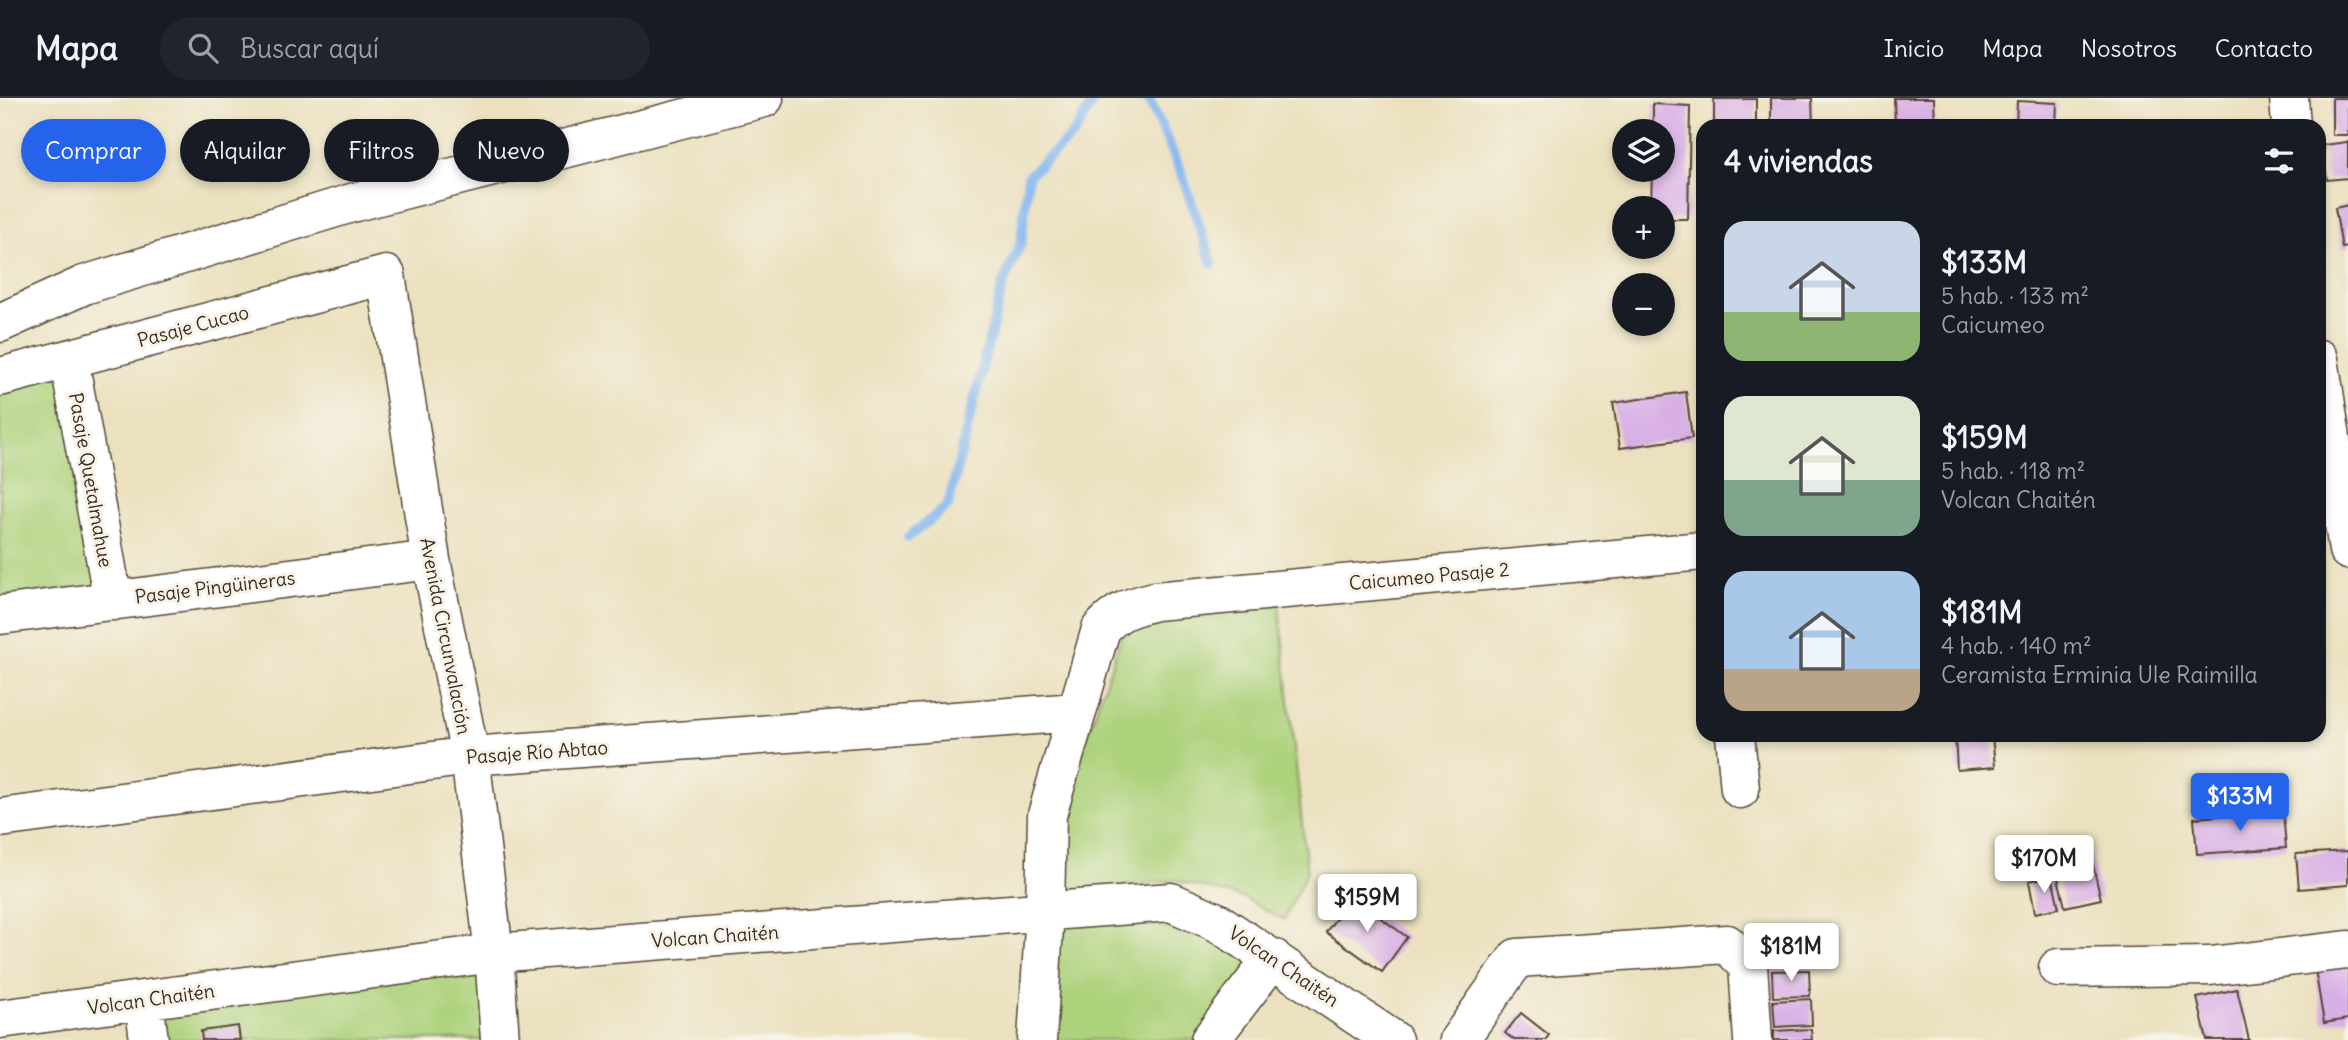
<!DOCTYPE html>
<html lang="es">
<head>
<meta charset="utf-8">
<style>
	:root { --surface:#171b24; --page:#20242c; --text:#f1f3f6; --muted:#9ea1a6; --line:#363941; --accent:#2563eb }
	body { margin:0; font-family:Delius,sans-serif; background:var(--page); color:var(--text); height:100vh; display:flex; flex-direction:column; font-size:26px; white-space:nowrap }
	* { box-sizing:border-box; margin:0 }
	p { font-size:23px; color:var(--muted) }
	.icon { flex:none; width:38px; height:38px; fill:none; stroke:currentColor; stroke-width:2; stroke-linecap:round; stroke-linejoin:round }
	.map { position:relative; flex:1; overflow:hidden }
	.sheet { position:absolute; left:1696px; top:21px; width:630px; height:623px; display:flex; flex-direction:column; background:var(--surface); border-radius:21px; box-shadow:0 4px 10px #0003 }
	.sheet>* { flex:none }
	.top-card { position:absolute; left:21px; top:21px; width:665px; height:63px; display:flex; gap:14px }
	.buttons { position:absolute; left:1612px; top:21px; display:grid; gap:14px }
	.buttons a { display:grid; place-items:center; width:63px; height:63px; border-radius:50%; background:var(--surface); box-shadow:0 4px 10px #0003; font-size:35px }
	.price { position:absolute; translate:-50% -60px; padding:0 16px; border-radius:7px; background:#fff; color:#222; font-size:23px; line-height:46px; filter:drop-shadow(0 2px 4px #0008) }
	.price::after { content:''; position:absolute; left:50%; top:42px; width:21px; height:16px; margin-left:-10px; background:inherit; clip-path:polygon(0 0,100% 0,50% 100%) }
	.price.selected { background:var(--accent); color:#fff }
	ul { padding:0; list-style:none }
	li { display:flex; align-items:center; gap:21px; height:175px; padding:0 28px }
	li span { display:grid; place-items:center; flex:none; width:196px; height:140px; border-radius:21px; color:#555 }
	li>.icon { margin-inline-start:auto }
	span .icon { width:84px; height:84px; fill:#fffc; stroke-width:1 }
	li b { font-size:30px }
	h2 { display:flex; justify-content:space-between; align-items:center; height:84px; padding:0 28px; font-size:30px }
	.chip { padding:0 24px; border-radius:32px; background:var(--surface); box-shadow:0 4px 10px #0003; font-size:24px; line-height:63px }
	.chip.selected { background:var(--accent); color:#fff }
	header { display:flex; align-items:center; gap:42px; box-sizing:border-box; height:98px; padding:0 35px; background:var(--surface); border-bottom:2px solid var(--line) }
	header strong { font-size:33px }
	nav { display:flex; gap:38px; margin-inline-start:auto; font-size:24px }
	.search { width:490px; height:63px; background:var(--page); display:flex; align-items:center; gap:18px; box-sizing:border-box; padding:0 24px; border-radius:38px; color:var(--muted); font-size:26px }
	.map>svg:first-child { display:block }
	.green { fill:#add27b; stroke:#747e4c; stroke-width:2 }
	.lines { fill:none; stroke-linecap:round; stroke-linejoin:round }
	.stream { stroke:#83b6f0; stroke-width:10 }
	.building { fill:#d9b0e5 }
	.minor-casing { stroke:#554536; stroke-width:41 }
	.minor { stroke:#fff; stroke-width:38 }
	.labels { text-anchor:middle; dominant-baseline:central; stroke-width:6; stroke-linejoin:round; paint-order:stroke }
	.street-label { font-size:19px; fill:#3b2a1e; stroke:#f7f3e8 }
</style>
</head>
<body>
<header>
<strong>Mapa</strong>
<div class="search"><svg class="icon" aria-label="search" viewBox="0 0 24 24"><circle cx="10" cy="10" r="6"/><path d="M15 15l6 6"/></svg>Buscar aquí</div>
<nav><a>Inicio</a><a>Mapa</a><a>Nosotros</a><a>Contacto</a></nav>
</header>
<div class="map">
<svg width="2348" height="942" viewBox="0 0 2348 942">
	<rect width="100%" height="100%" fill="#f7f3e8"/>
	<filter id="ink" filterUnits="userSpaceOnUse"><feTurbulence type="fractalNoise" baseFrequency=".0143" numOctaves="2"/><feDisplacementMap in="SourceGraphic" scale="14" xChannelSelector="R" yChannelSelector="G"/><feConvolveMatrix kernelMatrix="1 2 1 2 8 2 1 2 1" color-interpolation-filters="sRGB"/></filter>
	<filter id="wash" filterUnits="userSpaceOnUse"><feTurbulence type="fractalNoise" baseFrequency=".00686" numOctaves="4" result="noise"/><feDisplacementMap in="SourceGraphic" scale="28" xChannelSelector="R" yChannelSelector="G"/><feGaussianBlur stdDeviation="1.57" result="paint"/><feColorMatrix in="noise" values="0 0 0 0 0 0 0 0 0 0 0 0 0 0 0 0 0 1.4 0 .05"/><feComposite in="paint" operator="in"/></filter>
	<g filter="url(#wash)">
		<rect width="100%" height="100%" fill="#ebe1bf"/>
		<!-- green -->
		<path class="green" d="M63,270L101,487L0,499V288Z
			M1279,506L1307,773L1284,822L1244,800L1174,782L1059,796L1058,723L1126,525Z
			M1171,804L1273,860L1210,942H1037L1045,813Z
			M481,868L487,942H159L155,910Z"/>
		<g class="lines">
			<!-- stream -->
			<path class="stream" d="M1145,0L1150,3L1181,74L1212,165
				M908,439L948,408L1003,186L1021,145L1028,78L1074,36L1095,0"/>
		</g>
		<g id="blocks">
			<!-- building -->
			<path class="building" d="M1771,0H1812L1813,28H1771Z
				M1894,0H1934L1935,28H1895Z
				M2332,0H2348V37H2332Z
				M1714,1H1756V28H1714Z
				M2017,3L2057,5L2056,28H2016Z
				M1653,6L1690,8L1688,121H1662V110H1651L1652,72H1662V33H1653Z
				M2348,44V80L2327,82L2323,47Z
				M2348,107V149L2342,150L2335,110Z
				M1686,294L1692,340L1620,350L1613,305Z
				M1955,637H1992L1995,669L1957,672Z
				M2283,713L2286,750L2197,756L2194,720Z
				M2087,743L2101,801L2065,809L2051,751Z
				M2348,753V787L2299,791L2296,756Z
				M2052,778L2059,810L2035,815L2029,783Z
				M1352,799L1407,839L1382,874L1326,834Z
				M1809,840L1810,865L1773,867L1771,841Z
				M2348,866V921L2324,925L2315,871Z
				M1809,872L1810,898L1773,899L1772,873Z
				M2237,891L2249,942H2207L2197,900Z
				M1811,901L1812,927L1775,929L1773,903Z
				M1521,915L1549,937L1545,942H1514L1505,935Z
				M238,928L240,942H202L201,933Z
				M1811,931L1812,942H1774V933Z"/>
		</g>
	</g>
	<g filter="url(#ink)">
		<use href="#blocks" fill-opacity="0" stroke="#554536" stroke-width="2"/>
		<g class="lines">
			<defs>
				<path id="minor" d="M2289,0L2291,28
					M0,225L84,187L355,104L764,0
					M69,261L113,503
					M2319,261L2348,452
					M0,279L386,177L431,462L470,658L494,855L500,942
					M0,517L431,462
					M1735,637L1740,691
					M0,720L470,658L1077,614
					M2058,870L2210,868L2348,852
					M144,902L149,942
					M0,921L494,855L1171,804L1217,824L1393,942
					M1037,942L1045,813L1047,717L1101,531C1118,512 1131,509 1155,503L1703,453
					M1210,942L1273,860
					M1459,942L1517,860L1727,846L1748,867L1753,942"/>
			</defs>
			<!-- minor casing -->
			<use href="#minor" class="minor-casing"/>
			<!-- minor -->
			<use href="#minor" class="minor"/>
		</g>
	</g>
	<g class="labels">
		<!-- street labels -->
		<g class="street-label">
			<text transform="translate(193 228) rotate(-15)">Pasaje Cucao</text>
			<text transform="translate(91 382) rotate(80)">Pasaje Quetalmahue</text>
			<text transform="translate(1429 478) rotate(-5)">Caicumeo Pasaje 2</text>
			<text transform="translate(215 489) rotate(-7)">Pasaje Pingüineras</text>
			<text transform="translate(446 538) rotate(79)">Avenida Circunvalación</text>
			<text transform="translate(537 654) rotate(-4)">Pasaje Río Abtao</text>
			<text transform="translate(715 838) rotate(-4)">Volcan Chaitén</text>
			<text transform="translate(1284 868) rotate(34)">Volcan Chaitén</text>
			<text transform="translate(151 901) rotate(-8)">Volcan Chaitén</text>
		</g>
	</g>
</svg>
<div class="buttons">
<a><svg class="icon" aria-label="layers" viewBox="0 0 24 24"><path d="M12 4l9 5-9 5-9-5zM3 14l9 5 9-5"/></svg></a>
<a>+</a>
<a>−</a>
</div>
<b class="price selected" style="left:2240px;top:735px">$133M</b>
<b class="price" style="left:2044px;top:797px">$170M</b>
<b class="price" style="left:1367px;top:836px">$159M</b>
<b class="price" style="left:1791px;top:885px">$181M</b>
<div class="top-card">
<a class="chip selected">Comprar</a>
<a class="chip">Alquilar</a>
<a class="chip">Filtros</a>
<a class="chip">Nuevo</a>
</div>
<section class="sheet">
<h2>4 viviendas<svg class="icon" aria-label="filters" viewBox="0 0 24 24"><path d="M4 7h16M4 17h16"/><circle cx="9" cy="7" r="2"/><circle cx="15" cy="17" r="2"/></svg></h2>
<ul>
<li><span style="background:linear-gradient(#c9d6e8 65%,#8fb573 0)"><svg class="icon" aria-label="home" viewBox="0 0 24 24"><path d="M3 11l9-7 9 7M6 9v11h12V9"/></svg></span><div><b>$133M</b><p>5 hab. · 133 m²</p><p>Caicumeo</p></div></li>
<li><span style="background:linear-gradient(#dfe7d0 60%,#7fa58c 0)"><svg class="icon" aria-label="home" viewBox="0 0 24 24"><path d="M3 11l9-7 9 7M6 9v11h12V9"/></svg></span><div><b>$159M</b><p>5 hab. · 118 m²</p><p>Volcan Chaitén</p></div></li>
<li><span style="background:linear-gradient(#a9c7e8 70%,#b9a48a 0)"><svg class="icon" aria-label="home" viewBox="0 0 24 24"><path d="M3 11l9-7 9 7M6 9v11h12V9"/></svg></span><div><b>$181M</b><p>4 hab. · 140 m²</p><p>Ceramista Erminia Ule Raimilla</p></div></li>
</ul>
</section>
</div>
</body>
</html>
